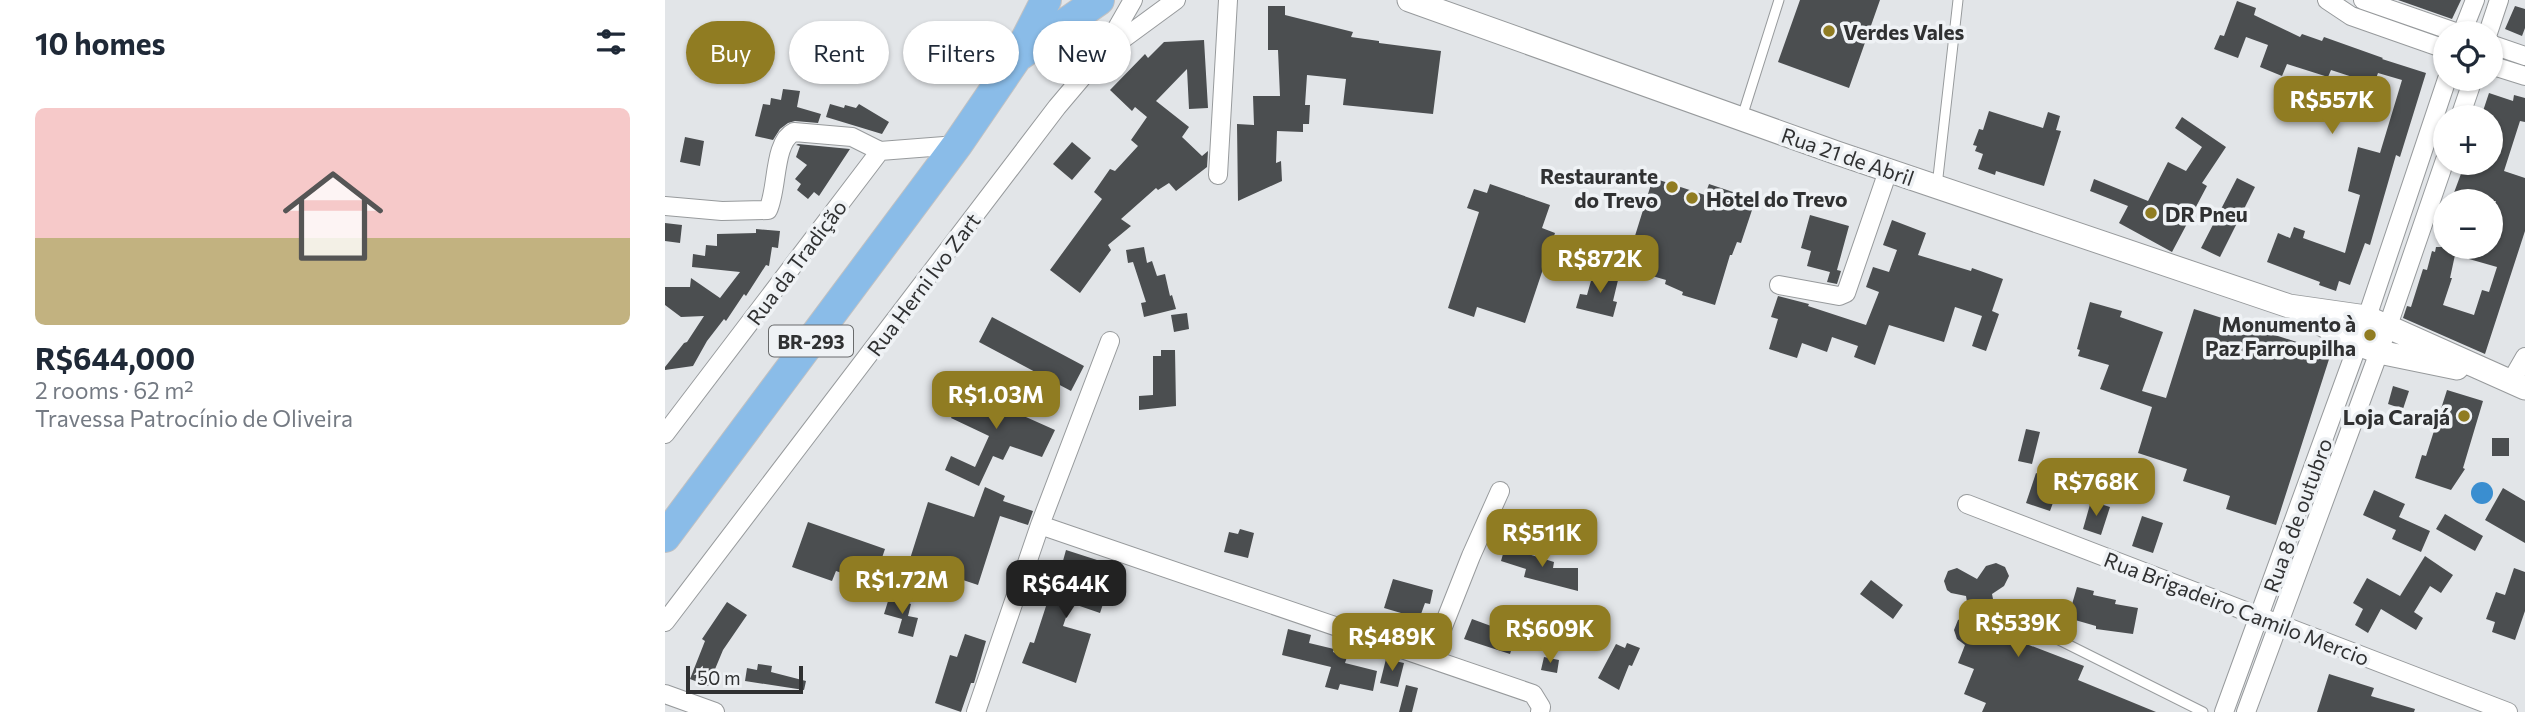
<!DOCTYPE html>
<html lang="en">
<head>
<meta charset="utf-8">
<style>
	:root { --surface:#fff; --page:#f2f2f3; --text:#1f2937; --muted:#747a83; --line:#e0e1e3; --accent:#907c22 }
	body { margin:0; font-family:Commissioner,sans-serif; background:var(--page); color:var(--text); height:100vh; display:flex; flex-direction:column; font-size:26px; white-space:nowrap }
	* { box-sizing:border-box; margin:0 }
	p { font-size:23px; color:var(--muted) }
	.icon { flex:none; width:38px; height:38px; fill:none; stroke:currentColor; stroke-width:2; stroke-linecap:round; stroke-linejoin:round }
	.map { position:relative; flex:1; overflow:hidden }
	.drawer { display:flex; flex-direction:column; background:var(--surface); width:665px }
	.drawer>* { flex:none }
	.guide { position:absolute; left:21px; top:21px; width:665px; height:63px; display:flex; gap:14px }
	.tools { position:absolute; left:1768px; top:21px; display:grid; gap:14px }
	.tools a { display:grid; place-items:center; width:70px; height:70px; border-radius:50%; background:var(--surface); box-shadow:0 2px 5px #0004; font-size:35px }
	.scale { position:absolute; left:21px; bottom:18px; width:117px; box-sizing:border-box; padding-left:7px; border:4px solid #303132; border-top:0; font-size:19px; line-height:24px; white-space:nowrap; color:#303132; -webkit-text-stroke:5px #eff2f5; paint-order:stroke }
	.price { position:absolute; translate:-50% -60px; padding:0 16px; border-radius:14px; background:var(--accent); color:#fff; font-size:23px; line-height:46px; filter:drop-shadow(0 2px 4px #0008) }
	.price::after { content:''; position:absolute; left:50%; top:42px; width:21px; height:16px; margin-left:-10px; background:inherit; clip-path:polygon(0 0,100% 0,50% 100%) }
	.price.selected { background:#222; color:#fff }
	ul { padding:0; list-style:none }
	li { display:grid; align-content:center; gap:14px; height:371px; padding:0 35px }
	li+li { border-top:2px solid var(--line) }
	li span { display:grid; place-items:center; height:217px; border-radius:10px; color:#555 }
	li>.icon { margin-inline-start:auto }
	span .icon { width:126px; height:126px; fill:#fffc; stroke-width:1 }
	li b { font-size:30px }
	h2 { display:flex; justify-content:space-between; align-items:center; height:84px; padding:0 35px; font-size:30px }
	.tag { padding:0 24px; border-radius:32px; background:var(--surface); box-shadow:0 2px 5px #0004; font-size:24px; line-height:63px }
	.tag.selected { background:var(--accent); color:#fff }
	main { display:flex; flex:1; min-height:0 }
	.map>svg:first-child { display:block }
	.water { fill:#3a8ed0 }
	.building { fill:#4b4e50; fill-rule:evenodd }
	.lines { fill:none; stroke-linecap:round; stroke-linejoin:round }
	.service-casing { stroke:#979a9c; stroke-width:11 }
	.minor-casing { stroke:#979a9c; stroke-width:20 }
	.tertiary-casing { stroke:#979a9c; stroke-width:25 }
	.trunk-casing { stroke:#c1c1c2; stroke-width:32 }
	.service { stroke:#fff; stroke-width:9 }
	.minor { stroke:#fff; stroke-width:18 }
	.tertiary { stroke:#fff; stroke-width:23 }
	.trunk { stroke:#8abce8; stroke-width:30 }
	.poi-dot { fill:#907c22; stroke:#eff2f5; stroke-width:2.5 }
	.labels { text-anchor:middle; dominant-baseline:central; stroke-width:7; stroke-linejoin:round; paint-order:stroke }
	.shield { fill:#eff2f5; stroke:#696b6c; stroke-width:2 }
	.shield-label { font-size:19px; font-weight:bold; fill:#303132 }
	.poi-label { font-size:21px; font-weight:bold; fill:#303132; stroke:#eff2f5; text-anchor:start }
	.street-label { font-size:21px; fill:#303132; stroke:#eff2f5 }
</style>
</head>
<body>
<main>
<section class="drawer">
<h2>10 homes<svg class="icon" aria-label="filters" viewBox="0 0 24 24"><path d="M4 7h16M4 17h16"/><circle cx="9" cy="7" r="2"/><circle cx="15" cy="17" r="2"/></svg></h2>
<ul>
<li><span style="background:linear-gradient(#f6c9c9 60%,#c2b280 0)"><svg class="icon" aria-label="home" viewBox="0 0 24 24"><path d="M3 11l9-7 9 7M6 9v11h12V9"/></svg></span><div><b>R$644,000</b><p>2 rooms · 62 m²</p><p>Travessa Patrocínio de Oliveira</p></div></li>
</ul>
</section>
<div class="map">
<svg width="1860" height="712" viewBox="0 0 1860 712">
	<rect width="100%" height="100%" fill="#e2e5e8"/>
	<!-- water -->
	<path class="water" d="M1806 493a11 11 0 1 1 22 0a11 11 0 1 1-22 0Z"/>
	<!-- building -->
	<path class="building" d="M1135,0H1215L1184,88L1113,62Z
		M1733,0H1796L1787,19Z
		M1572,1L1591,8L1589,15L1635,37L1637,34L1657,41L1659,37L1718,58L1717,59L1761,73L1735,157L1731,155L1705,245L1700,243L1685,285L1674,281L1671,291L1654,285L1655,282L1602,262L1613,233L1625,238L1629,227L1640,231L1638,238L1680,253L1695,195L1683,191L1693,147L1715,153L1737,80L1713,73L1709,84L1666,70L1663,77L1622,64L1617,76L1595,67L1603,45L1581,37L1573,58L1549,49L1555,35L1559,36Z
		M603,6H620V15L688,32L686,37L714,41V43L776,51L768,114L678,105L681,79L642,75L640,105H645L644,124H638V132L612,131L611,163L616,161L617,181L573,201L572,124L589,125L588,96H615L613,50H603Z
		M1850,6L1860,9V28L1857,36L1840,29Z
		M539,40L543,108L524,109L522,69L491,101L524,127L517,137L537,156L543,151L542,167L511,191L504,183L493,190L491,188L456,219L466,226L443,245L446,250L415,293L385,270L437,199L429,192L445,169L450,171L473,146L466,140L482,117L470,107L467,111L445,90L480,54L483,58L499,42Z
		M118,89L135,91L132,107L156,114L153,123L130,121L123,123L115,129L108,140L90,136L98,104L105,105L106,98L116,100Z
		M1824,93L1848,101L1849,95L1860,98V122L1855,121L1839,171L1860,178V231L1820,354L1738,318L1742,306L1746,307L1758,269L1762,270L1767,251L1770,252L1771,247H1825V216L1831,201H1797L1787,198L1800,163H1825V117H1816ZM1790,255L1832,267L1824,292L1817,290L1809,315L1778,305L1787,278H1785Z
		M165,104L179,108L180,105L191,108L194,104L224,122L217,134L161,117Z
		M1324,111L1378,128L1383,112L1395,116L1391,130L1396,131L1379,186L1331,171L1330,175L1313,169L1318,154L1310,151L1312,146L1308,145L1314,129L1318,130Z
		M1517,117L1561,147L1537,183L1542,186L1507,252L1454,223L1463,206L1425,191L1429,179L1483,201L1503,162L1521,171L1537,147L1510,128Z
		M20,137L39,141L35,166L15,162Z
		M407,142L426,158L407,180L388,164Z
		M133,144L185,149L154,196L149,192L143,199L132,190L136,184L130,179L142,165L131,157L135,146L131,145Z
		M988,178L1040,195L1044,184L1086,198L1082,209L1087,210L1076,243L1072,242L1067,255H1065L1050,305L1017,295L1018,292L1000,284L1001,280L960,268Z
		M1572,178L1590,187L1555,257L1536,248Z
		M825,184L885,205L877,228L890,233L860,323L812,307L809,317L783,308L814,212L802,208L809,189L822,193Z
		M1145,215L1184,226L1172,270L1176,271L1172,284L1162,282L1165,272L1142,266L1146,251L1136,248Z
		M1227,220L1261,233L1253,255L1306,271L1307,268L1338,279L1327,311L1334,314L1321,351L1307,346L1317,316L1290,307L1279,342L1224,325L1210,365L1189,357L1193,346L1167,337L1162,352L1137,343L1132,358L1104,349L1113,319L1106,317L1113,296L1144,304L1143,306L1201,325L1214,292L1201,287L1208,267L1224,272L1232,250L1218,245Z
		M0,223L17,225L15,243L0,241Z
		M91,229L115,231L113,248L107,247L104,266L101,265L81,296L79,294L61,321L59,319L42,341L28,366L0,370V367L19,343L22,342L39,316L16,317L0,305V287H25L26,278L55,298L75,272L27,267L28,254L40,256L41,245L52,246V234L91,233Z
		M479,247L482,263L487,261L492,276L500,274L505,296L507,295L511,309L479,317L476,303L481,302L468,262L463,263L461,250Z
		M929,270L954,276L948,301L952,302L948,317L911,308L915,294L922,295Z
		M1425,302L1457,311L1455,317L1498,332L1477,391L1501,398L1529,309L1666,353L1611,525L1561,509L1565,496L1518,481L1522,469L1473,453L1487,407L1435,389L1444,365L1413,356L1415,350L1412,349Z
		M522,313L524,329L509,332L506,315Z
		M327,317L419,366L406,391L314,342Z
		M496,350H510L511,406L474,410V396L488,395V356H496Z
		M302,383L354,408L352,413L390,430L377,457L345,446L338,460L328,456L314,486L280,470L286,456L310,467L324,436L286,418Z
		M1728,386L1744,391L1738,409L1723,404Z
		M1782,390L1818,401L1798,468L1800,469L1786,490L1750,478L1757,455L1761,456Z
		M1361,429L1375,432L1367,464L1353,461Z
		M1827,438H1844V456H1827Z
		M1435,461L1451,469L1439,492L1423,484Z
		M1371,473L1386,479L1384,485L1393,489L1385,511L1361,503Z
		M320,487L340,496L338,501L368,511L363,525L335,516L313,585L244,562L263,502L309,517Z
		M1838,488L1860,501V543L1820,520Z
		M1709,490L1740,504L1734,517L1765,531L1756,552L1727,539L1731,530L1698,515Z
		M1426,501L1445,507L1436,535L1418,529Z
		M1780,514L1818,536L1810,551L1771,529Z
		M1477,516L1498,523L1488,553L1467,546Z
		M143,522L220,549L208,584L171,571L167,581L127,567Z
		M575,529L589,533L583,558L559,552L564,532L573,534Z
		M840,547L889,562L888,568H913V591L859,577L861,569L836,561Z
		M401,550L432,560L426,583L443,589L435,613L406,603L398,626L426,634L411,683L357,663L365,642L369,643L382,603L386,604Z
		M1760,556L1788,575L1776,593L1765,586L1749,612L1758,618L1751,630L1716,609L1703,633L1690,625L1698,609L1688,603L1702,578L1735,596Z
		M1331,563L1340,567L1344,576L1339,586L1327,594L1330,609L1358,621L1351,640L1419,666L1413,680L1491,712H1317L1321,703L1299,694L1309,669L1293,663L1300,645L1292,639L1289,630L1293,620L1304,614L1301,596L1286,593L1282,590L1279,581L1283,571L1292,568L1312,579L1321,566Z
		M1849,568L1860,572V611L1850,640L1827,632L1830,622L1821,619L1831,592L1840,595Z
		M728,579L768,590L765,604L760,603L751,628L733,621L736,613L719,608Z
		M1206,580L1238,605L1228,619L1195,594Z
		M1412,587L1429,591L1428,595L1451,600L1450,604L1473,608L1468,634L1431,629V626L1403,618Z
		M224,598L246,604L243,616L253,618L248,637L233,633L237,619L219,614Z
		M62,602L82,615L58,650L43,686L25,679L40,641L37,639Z
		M807,619L837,630L839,621L854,626L845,654L799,639Z
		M623,629L646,635L644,643L669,649L668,652L682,657L680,663L712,671L708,691L675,684L673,690L660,687L666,667L617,655Z
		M300,634L321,641L309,683H306L296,712L270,703L285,655L292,657Z
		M962,643L975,648L967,666L964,665L954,690L933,678L951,644L960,648Z
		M879,657L894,660L892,673L876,670Z
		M721,659L739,663L733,687L715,683Z
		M93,664L107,666L106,672L141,681L139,690L80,681L82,668L92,670Z
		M1664,674L1709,688L1706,696L1750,709L1749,712H1652Z
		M741,685L753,688L747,712H734Z"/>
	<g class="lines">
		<defs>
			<path id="service" d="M1077,117L1114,0
				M1272,186L1293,0
				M1364,625L1538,712"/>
			<path id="minor" d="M1662,0L1686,16L1780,49
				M1698,0L1793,33
				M1797,33L1810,0
				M1823,33L1834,0
				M1825,44L1860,56
				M440,49L468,0
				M1825,65L1860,76
				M1795,117L1808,79
				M553,175L563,0
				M0,206L57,211L103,210C113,189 108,142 129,132L187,137L215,151
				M1114,285L1174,296L1181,293L1223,171
				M1845,383L1860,357
				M0,434L215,151L292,145
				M1302,504L1843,712
				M375,525L868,694L876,707L875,712
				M0,622L392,107L436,55L511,0
				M766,657L806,556L835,491
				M0,694L50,712
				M311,712L375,525L445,341
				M1559,712L1693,344L1782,79
				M1581,712L1714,352L1780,160"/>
			<path id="tertiary" d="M744,0L1172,153L1624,306L1701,317L1860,388
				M1638,314L1693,344L1714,352L1792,368"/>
			<path id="trunk" d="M355,55L434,0
				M0,537L292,145L352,57L381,0"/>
		</defs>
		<!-- service casing -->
		<use href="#service" class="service-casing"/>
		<!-- minor casing -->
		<use href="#minor" class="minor-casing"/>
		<!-- tertiary casing -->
		<use href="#tertiary" class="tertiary-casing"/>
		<!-- trunk casing -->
		<use href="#trunk" class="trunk-casing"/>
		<!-- service -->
		<use href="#service" class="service"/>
		<!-- minor -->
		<use href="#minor" class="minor"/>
		<!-- tertiary -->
		<use href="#tertiary" class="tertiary"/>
		<!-- trunk -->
		<use href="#trunk" class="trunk"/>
	</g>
	<!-- markers -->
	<g class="poi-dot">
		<circle cx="1164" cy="31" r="7"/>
		<circle cx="1007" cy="187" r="7"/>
		<circle cx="1027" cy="198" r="7"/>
		<circle cx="1486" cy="213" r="7"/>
		<circle cx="1705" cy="335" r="7"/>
		<circle cx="1799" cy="416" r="7"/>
	</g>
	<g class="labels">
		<!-- shield labels -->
		<rect class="shield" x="104" y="325.5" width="84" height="31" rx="5"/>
		<g class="shield-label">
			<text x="146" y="341">BR-293</text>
		</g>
		<!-- poi labels -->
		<g class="poi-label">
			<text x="1178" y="31">Verdes Vales</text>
			<text x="993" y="175" text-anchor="end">Restaurante<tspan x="993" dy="24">do Trevo</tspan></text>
			<text x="1041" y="198">Hotel do Trevo</text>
			<text x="1500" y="213">DR Pneu</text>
			<text x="1691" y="323" text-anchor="end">Monumento à<tspan x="1691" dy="24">Paz Farroupilha</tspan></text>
			<text x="1785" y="416" text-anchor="end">Loja Carajá</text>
		</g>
		<!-- street labels -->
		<g class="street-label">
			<text transform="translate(1183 156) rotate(19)">Rua 21 de Abril</text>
			<text transform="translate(131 262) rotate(-53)">Rua da Tradição</text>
			<text transform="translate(258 284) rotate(-53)">Rua Herni Ivo Zart</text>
			<text transform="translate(1632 515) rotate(-70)">Rua 8 de outubro</text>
			<text transform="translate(1572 608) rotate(21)">Rua Brigadeiro Camilo Mercio</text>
		</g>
	</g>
</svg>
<div class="tools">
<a><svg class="icon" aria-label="locate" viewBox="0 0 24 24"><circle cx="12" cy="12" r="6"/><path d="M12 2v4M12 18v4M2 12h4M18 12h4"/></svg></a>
<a>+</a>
<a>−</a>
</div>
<div class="scale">50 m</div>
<b class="price" style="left:1667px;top:136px">R$557K</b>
<b class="price" style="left:935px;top:295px">R$872K</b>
<b class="price" style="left:331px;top:431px">R$1.03M</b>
<b class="price" style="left:1431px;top:518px">R$768K</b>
<b class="price" style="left:877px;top:569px">R$511K</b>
<b class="price" style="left:237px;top:616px">R$1.72M</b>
<b class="price selected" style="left:401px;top:620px">R$644K</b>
<b class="price" style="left:1353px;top:659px">R$539K</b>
<b class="price" style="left:885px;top:665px">R$609K</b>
<b class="price" style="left:727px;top:673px">R$489K</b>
<div class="guide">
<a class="tag selected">Buy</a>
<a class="tag">Rent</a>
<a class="tag">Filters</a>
<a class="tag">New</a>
</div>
</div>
</main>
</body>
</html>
